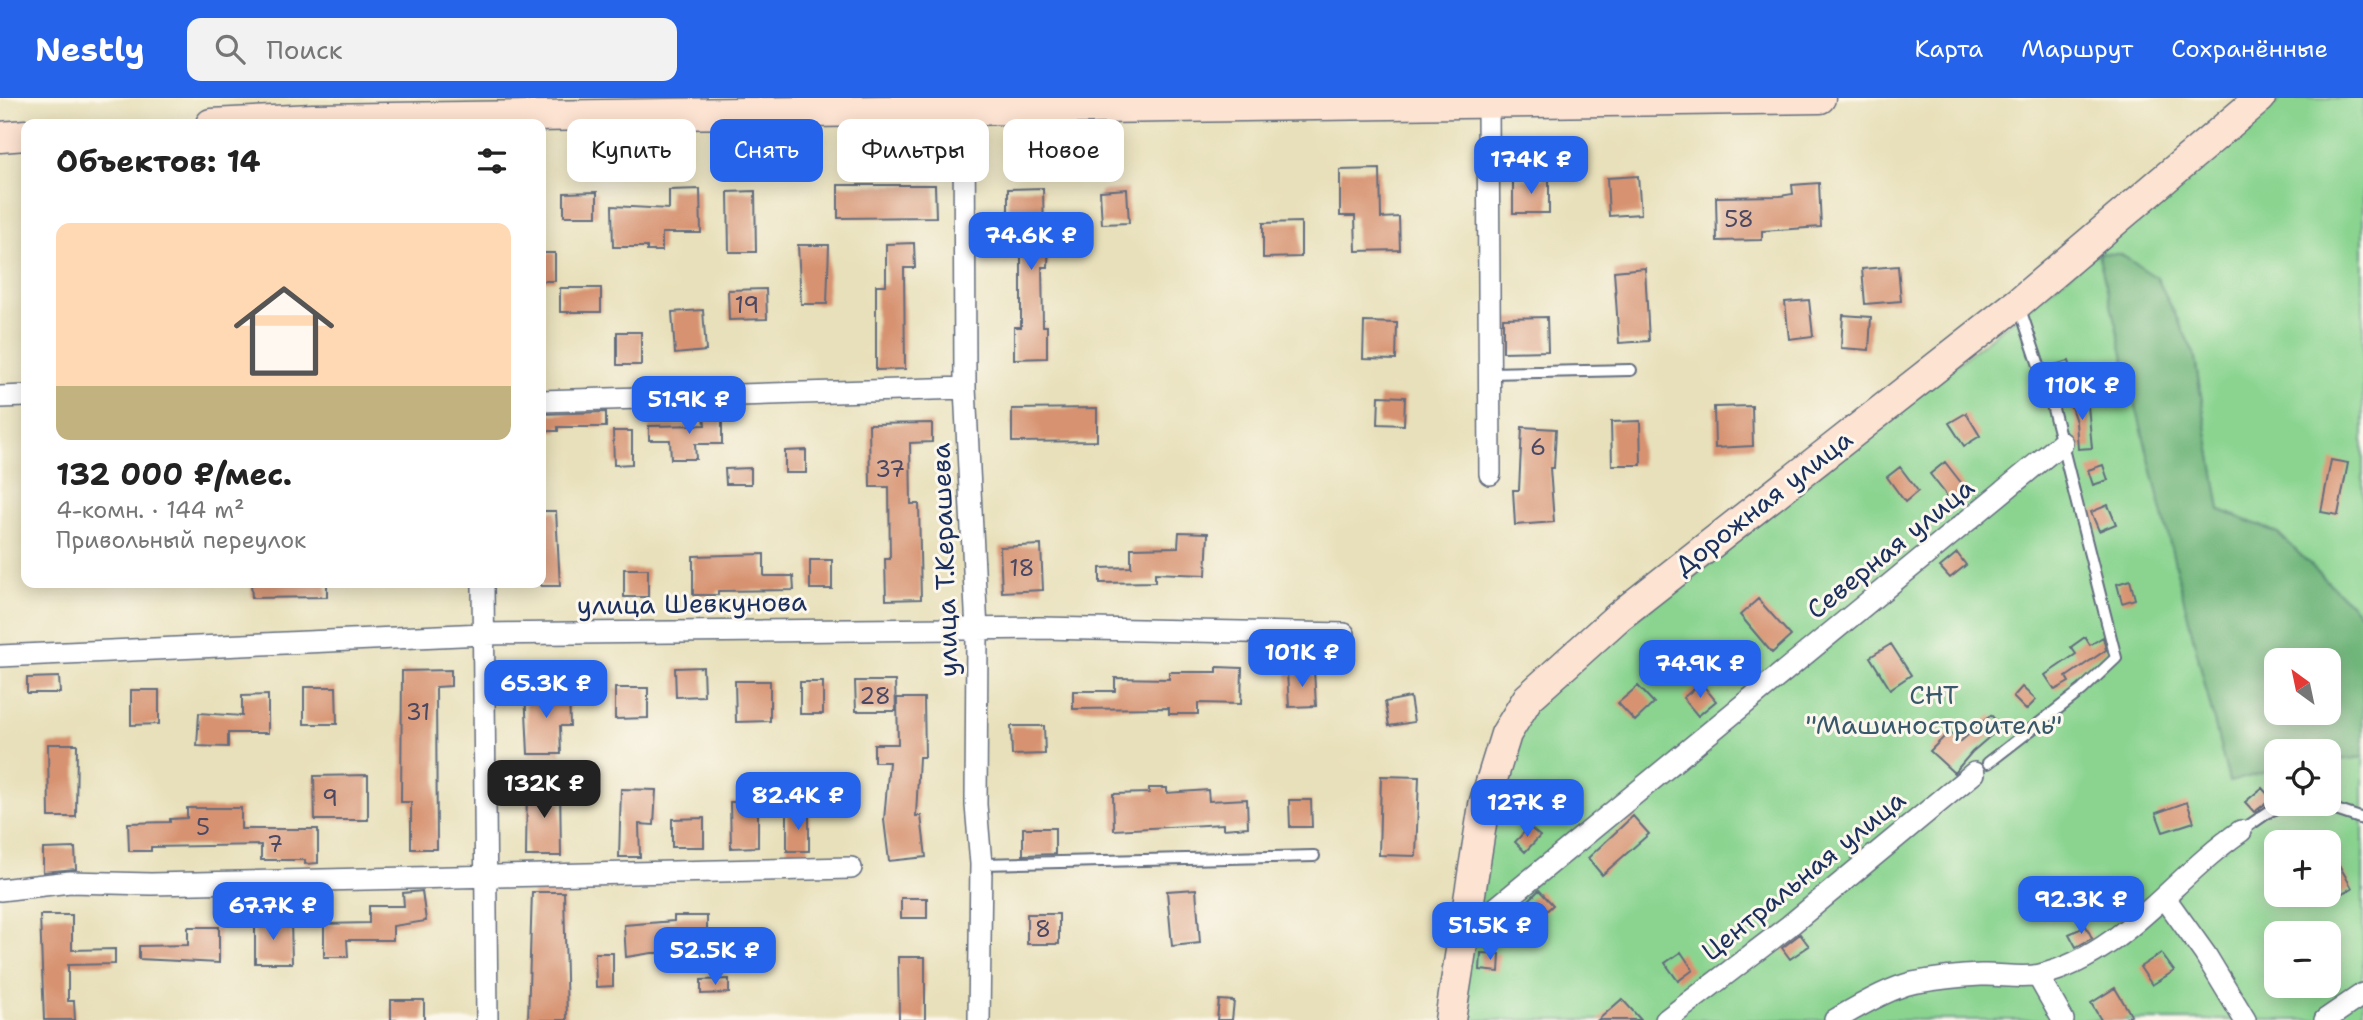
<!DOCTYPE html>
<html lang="ru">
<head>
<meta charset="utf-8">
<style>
	:root { --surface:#fff; --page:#f2f2f2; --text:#222; --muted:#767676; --line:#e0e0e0; --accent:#2563eb }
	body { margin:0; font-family:"Shantell Sans",sans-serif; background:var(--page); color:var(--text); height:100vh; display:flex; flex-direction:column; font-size:26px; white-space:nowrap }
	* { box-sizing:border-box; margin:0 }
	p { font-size:23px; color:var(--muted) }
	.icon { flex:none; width:38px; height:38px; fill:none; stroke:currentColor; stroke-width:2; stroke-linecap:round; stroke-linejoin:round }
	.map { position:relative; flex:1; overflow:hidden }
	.panel { position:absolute; left:21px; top:21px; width:525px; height:469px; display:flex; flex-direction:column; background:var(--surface); border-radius:14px; box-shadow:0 4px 18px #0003 }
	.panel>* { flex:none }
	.hud { position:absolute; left:567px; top:21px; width:665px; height:63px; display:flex; gap:14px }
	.needle { width:46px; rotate:327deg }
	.fabs { position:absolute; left:2264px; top:550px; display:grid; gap:14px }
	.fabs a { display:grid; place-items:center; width:77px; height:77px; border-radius:14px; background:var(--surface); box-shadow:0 4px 18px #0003; font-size:35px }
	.price { position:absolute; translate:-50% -60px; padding:0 16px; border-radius:14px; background:var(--accent); color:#fff; font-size:23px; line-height:46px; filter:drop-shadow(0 2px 4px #0008) }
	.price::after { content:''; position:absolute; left:50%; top:42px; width:21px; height:16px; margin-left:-10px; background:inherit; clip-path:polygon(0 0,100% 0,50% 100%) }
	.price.active { background:#222; color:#fff }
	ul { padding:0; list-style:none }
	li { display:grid; align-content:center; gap:14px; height:371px; padding:0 35px }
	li+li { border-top:2px solid var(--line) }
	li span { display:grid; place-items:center; height:217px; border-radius:14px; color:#555 }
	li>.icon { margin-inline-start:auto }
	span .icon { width:126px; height:126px; fill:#fffc; stroke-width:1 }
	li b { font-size:30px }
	h2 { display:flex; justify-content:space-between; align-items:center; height:84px; padding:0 35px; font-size:30px }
	.pill { padding:0 24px; border-radius:14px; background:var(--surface); box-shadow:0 4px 18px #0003; font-size:24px; line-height:63px }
	.pill.active { background:var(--accent); color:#fff }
	header { display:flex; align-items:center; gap:42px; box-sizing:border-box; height:98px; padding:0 35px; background:var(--accent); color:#fff }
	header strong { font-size:33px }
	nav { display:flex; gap:38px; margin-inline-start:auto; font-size:24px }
	.search { width:490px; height:63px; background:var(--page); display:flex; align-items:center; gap:18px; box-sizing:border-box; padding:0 24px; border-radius:14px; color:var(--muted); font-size:26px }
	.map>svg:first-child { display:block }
	.green { fill:#8ad490; stroke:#528277; stroke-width:2; fill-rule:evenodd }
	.forest { fill:#6fb67a; stroke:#45726c; stroke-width:2; fill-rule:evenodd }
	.building { fill:#d79371 }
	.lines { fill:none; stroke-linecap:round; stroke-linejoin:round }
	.lane-casing { stroke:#636d7e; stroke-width:14 }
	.street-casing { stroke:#636d7e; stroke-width:24 }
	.secondary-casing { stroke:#636d7e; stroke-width:33 }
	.lane { stroke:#fff; stroke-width:10 }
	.street { stroke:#fff; stroke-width:21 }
	.secondary { stroke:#fde3d1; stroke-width:30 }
	.labels { text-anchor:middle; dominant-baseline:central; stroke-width:6; stroke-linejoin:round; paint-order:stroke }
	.number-label { font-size:23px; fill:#4a4863 }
	.street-label { font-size:26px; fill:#1b2f5e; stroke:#fbf7ec }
	.park-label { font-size:26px; fill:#37586a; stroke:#fbf7ec }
</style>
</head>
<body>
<header>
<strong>Nestly</strong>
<div class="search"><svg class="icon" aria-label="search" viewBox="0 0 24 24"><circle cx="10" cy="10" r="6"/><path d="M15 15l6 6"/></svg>Поиск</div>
<nav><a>Карта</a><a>Маршрут</a><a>Сохранённые</a></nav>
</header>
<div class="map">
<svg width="2363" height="922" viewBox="0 0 2363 922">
	<rect width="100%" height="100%" fill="#fbf7ec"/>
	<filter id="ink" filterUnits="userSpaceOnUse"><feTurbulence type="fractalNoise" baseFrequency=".0143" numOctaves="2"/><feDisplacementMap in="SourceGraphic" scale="14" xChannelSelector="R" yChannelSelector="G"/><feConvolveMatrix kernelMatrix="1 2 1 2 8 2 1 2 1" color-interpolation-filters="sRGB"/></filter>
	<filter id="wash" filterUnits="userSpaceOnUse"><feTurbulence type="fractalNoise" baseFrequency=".00686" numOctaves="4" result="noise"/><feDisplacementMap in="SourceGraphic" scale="28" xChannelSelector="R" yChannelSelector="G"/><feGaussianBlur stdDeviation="1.57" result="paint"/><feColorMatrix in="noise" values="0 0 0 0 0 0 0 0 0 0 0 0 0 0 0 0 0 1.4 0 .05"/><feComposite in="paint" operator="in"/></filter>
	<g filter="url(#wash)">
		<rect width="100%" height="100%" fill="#e8e0ba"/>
		<!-- green -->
		<path class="green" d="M2282,0H2363V518L2278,435L2220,412L2194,255L2157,180L2229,684L2277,671V705H2329V663L2363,659V922H1450L1517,615L2098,154ZM2277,744H2329V796H2277ZM2277,835H2329V887H2277Z"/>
		<!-- forest -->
		<path class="forest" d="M2098,155L2120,156L2157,180L2194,255L2220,412L2278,435L2363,518V659L2329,663V653H2277V671L2229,684ZM2277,562H2329V614H2277Z"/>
		<g id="blocks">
			<!-- building -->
			<path class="building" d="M1380,71L1381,120L1399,119L1400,152L1356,153L1355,118H1340V72Z
				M1638,78L1641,116L1609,118L1607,80Z
				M1549,81V115H1513V82Z
				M1819,85L1821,129L1762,133V142L1717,143L1716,99L1780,98L1793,96L1792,87Z
				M838,87H935L936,119L838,120Z
				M1043,90L1044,138H1049L1048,169H1042L1043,228H1047V260L1014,261V229H1021V117H1008V91Z
				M700,91L701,135H662V153H647V149H613L612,108L669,111V92Z
				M1127,91L1129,125L1102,126L1100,93Z
				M755,93L756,154H729L728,94Z
				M597,94V118H564V95Z
				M1301,124V159L1263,160V125Z
				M914,145L915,170H904L905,271L876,272V187H886V146Z
				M798,147H829L827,206H801Z
				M541,155H555V183H541Z
				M1898,168L1901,203L1865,206L1862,171Z
				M1645,170L1649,243L1619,245L1614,173Z
				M560,190H601V214H560Z
				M766,191L767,221L729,222L728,192Z
				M1809,202L1813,238L1789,241L1785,204Z
				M703,212L706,253L675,256L672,214Z
				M1843,217L1871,219L1869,252L1841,250Z
				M1547,219L1548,253L1503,254V220Z
				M1364,224L1397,225L1396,262L1363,261Z
				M617,234H641V267H617Z
				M2069,263L2075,284L2060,288L2054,267Z
				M2087,297L2092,350L2078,351L2076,324L2070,306L2075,305L2074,298Z
				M1379,298L1405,299L1404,327L1378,326Z
				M1752,308L1753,348L1715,350L1714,309Z
				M1097,310V343L1012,344V311Z
				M606,314V329H558V333H541V316Z
				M1966,315L1980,338L1964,348L1949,325Z
				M704,316H722V346H695L696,361H671L670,342H649V328L705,327Z
				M1640,323L1641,367H1612L1611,324Z
				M932,325V344L910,345L911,406H919L921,501L886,502L885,461H890L889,389H870L869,326Z
				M1522,329L1556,331L1554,370H1550L1554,424L1515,427L1513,392H1519Z
				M613,333H632V366L614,367Z
				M806,352V375H785V353Z
				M2331,362L2348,365L2338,417L2321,414Z
				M1945,364L1966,391L1951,403L1930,376Z
				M2103,367L2108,382L2093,387L2088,372Z
				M1900,369L1918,393L1905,404L1887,379Z
				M751,370V386H726L725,371Z
				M2108,407L2116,426L2099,433L2091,414Z
				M541,413H556L560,488H541Z
				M1179,434L1208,435L1206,477L1155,475V484L1100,485V470L1131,469V450L1178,449Z
				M1041,447L1043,492L1002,494L1000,449Z
				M1957,455L1966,467L1950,480L1940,469Z
				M764,456V478H793L794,492L718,493V497H693V458Z
				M810,462H832V491H810Z
				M624,471H648V499H624Z
				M2130,482L2135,501L2122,505L2117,486Z
				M251,485H327V499L252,500Z
				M1758,501L1791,538L1772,555L1740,517Z
				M2085,539L2090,547L2103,539L2106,552L2066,579L2069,584L2055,592L2045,577L2076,556L2071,549Z
				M1891,546L1911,577L1890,591L1870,559Z
				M703,569L704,598L676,599L675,570Z
				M1217,569L1242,570L1241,606L1198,605V616H1169V610L1073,611V593H1115V580L1169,581V574H1217Z
				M451,572V588L436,589L437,751H411V704H401L402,573Z
				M1314,572L1316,608L1289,609L1287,574Z
				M59,579L60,595H27V580Z
				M735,583H770V623L736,624Z
				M855,583H895L896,613H856Z
				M800,584H823V616H800Z
				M1701,585L1716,603L1698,618L1683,600Z
				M1638,588L1654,605L1635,623L1618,605Z
				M304,589H336L337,626H304Z
				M2022,589L2036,602L2026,612L2013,599Z
				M615,590H648V620L615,621Z
				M131,592H159V626L131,627Z
				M525,592H569L570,628H560L561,656H528Z
				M268,597V635H228V649L197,648L199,615L242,618V598Z
				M1410,599L1414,624L1389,628L1385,604Z
				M897,600H924L925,659H919L916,718H921L926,759L889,763L884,722L889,664H874V646H898Z
				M1991,617L2001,629L1972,654L1954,675L1930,653L1949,634L1960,644Z
				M1011,628H1044L1045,656L1012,657Z
				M48,646H77L76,719H49Z
				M368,677V722H315L314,678Z
				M1381,678L1419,679L1416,758L1379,757Z
				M527,685H560L561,758H526Z
				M1149,690H1167V695L1208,692L1209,703L1247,701L1248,729L1223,731V726L1114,732L1113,696L1149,695Z
				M2262,690L2272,701L2254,714L2245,704Z
				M621,691L656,692L654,727L639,726L640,759H619Z
				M1289,702H1311L1312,729H1290Z
				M730,704H758V749L731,750Z
				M2187,704L2194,724L2163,734L2156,715Z
				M187,710H241V731H318V765L305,766V762H261V747L151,749V753H129L128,725L170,724V721L187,720Z
				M787,714H809V753H787Z
				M1633,718L1649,736L1602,777L1588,760Z
				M704,720V749H672V721Z
				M1529,729L1540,738L1525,754L1515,744Z
				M1023,730H1055V756L1023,757Z
				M2329,749L2352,790L2329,802Z
				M75,750L76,771L43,774V751Z
				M1196,791L1200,845L1172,848L1167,793Z
				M1539,792L1553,807L1542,817L1528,803Z
				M422,793L426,823L393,828V842H347L348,859H324V826L369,825V808H404L403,795Z
				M532,794H564L567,922H528Z
				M901,800H927V820H901Z
				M1027,816H1059V846H1027Z
				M40,817H72V852L115,851V866L68,867V903H74L75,922H44Z
				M674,818H707V855H652L626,859L624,827L674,823Z
				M255,822H291L292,865H255Z
				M2086,828L2092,840L2076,849L2069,836Z
				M188,829H219V865L139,861V848L188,847Z
				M1800,836L1809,848L1790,861L1782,850Z
				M1681,854L1693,872L1678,883L1665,865Z
				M595,855H613V888L596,889Z
				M1481,855L1500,856L1499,874L1480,872Z
				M2161,855L2174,873L2152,887L2140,869Z
				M898,859H925V922H899Z
				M729,881V895L701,896V882Z
				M2115,890L2131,917L2122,922H2101L2091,905Z
				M1622,901L1641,922H1598Z
				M391,902H424V922H391Z
				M1219,902L1234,903L1232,922H1217Z"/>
		</g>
	</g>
	<g filter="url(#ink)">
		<use href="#blocks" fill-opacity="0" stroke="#636d7e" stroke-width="2"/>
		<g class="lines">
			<defs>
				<path id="lane" d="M1489,275L1631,272
					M1988,665L2082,592L2116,560L2051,303L2019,208
					M2315,705L2363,721
					M2241,733L2270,713L2289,705
					M981,766L1314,758"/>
				<path id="street" d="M964,1L965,290L977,533L976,707L981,766L979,922
					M1488,5L1490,376
					M0,299L26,298
					M541,303L965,290
					M483,485L487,922
					M0,558L483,536L1041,530L1344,536
					M0,792L70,784L151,786L851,770
					M2165,800L2205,856L2245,922
					M1462,838L2062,345
					M2038,878L2063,922
					M1666,922L1789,828L1974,675
					M1835,922C1855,910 1890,890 1912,885C1934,881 1959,878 1981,877C2000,876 2021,881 2040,877C2124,857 2173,779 2241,733
					M2325,922L2363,896"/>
				<path id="secondary" d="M211,26L313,21L1820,0
					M0,39L26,37
					M1450,922L1484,707L1506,636L1528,600L1618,519L2018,205L2260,0"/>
			</defs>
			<!-- lane casing -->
			<use href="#lane" class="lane-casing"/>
			<!-- street casing -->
			<use href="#street" class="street-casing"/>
			<!-- secondary casing -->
			<use href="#secondary" class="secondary-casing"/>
			<!-- lane -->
			<use href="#lane" class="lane"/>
			<!-- street -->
			<use href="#street" class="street"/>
			<!-- secondary -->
			<use href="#secondary" class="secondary"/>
		</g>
	</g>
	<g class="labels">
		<!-- number labels -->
		<g class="number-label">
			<text x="1739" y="121">58</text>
			<text x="747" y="207">19</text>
			<text x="1538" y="349">6</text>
			<text x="890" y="371">37</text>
			<text x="1022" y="470">18</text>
			<text x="875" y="598">28</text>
			<text x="418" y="614">31</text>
			<text x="330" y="700">9</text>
			<text x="203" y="729">5</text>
			<text x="275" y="746">7</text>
			<text x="1043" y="831">8</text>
		</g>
		<!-- street labels -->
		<g class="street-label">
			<text transform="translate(1763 404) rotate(-38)">Дорожная улица</text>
			<text transform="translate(1890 450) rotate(-39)">Северная улица</text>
			<text transform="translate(944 462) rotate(-92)">улица Т.Керашева</text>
			<text transform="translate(692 505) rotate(-1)">улица Шевкунова</text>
			<text transform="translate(1803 777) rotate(-39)">Центральная улица</text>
		</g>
		<!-- park labels -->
		<g class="park-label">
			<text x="1934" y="596">СНТ<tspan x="1934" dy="30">"Машиностроитель"</tspan></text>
		</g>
	</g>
</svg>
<div class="fabs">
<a><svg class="needle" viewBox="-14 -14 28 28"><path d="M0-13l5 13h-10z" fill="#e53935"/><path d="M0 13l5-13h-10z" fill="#767676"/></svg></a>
<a><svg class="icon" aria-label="locate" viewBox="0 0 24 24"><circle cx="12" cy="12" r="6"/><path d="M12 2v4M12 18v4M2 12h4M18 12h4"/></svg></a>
<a>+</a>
<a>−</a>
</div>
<b class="price" style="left:1531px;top:98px">174K ₽</b>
<b class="price" style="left:1031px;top:174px">74.6K ₽</b>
<b class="price" style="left:2082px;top:324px">110K ₽</b>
<b class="price" style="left:689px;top:338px">51.9K ₽</b>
<b class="price" style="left:1302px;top:591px">101K ₽</b>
<b class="price" style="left:1700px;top:602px">74.9K ₽</b>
<b class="price" style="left:546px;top:622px">65.3K ₽</b>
<b class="price active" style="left:544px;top:722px">132K ₽</b>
<b class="price" style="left:798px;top:734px">82.4K ₽</b>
<b class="price" style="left:1527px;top:741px">127K ₽</b>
<b class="price" style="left:2081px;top:838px">92.3K ₽</b>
<b class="price" style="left:273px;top:844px">67.7K ₽</b>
<b class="price" style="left:1490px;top:864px">51.5K ₽</b>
<b class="price" style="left:715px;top:889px">52.5K ₽</b>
<div class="hud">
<a class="pill">Купить</a>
<a class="pill active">Снять</a>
<a class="pill">Фильтры</a>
<a class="pill">Новое</a>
</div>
<section class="panel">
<h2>Объектов: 14<svg class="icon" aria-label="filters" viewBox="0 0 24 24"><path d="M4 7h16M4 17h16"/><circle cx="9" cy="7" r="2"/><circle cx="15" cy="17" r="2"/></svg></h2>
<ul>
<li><span style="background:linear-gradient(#ffd9b3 75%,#c2b280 0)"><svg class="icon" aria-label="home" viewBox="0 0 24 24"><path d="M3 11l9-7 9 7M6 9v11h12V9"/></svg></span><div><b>132 000 ₽/мес.</b><p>4-комн. · 144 m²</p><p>Привольный переулок</p></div></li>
</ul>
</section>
</div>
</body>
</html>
